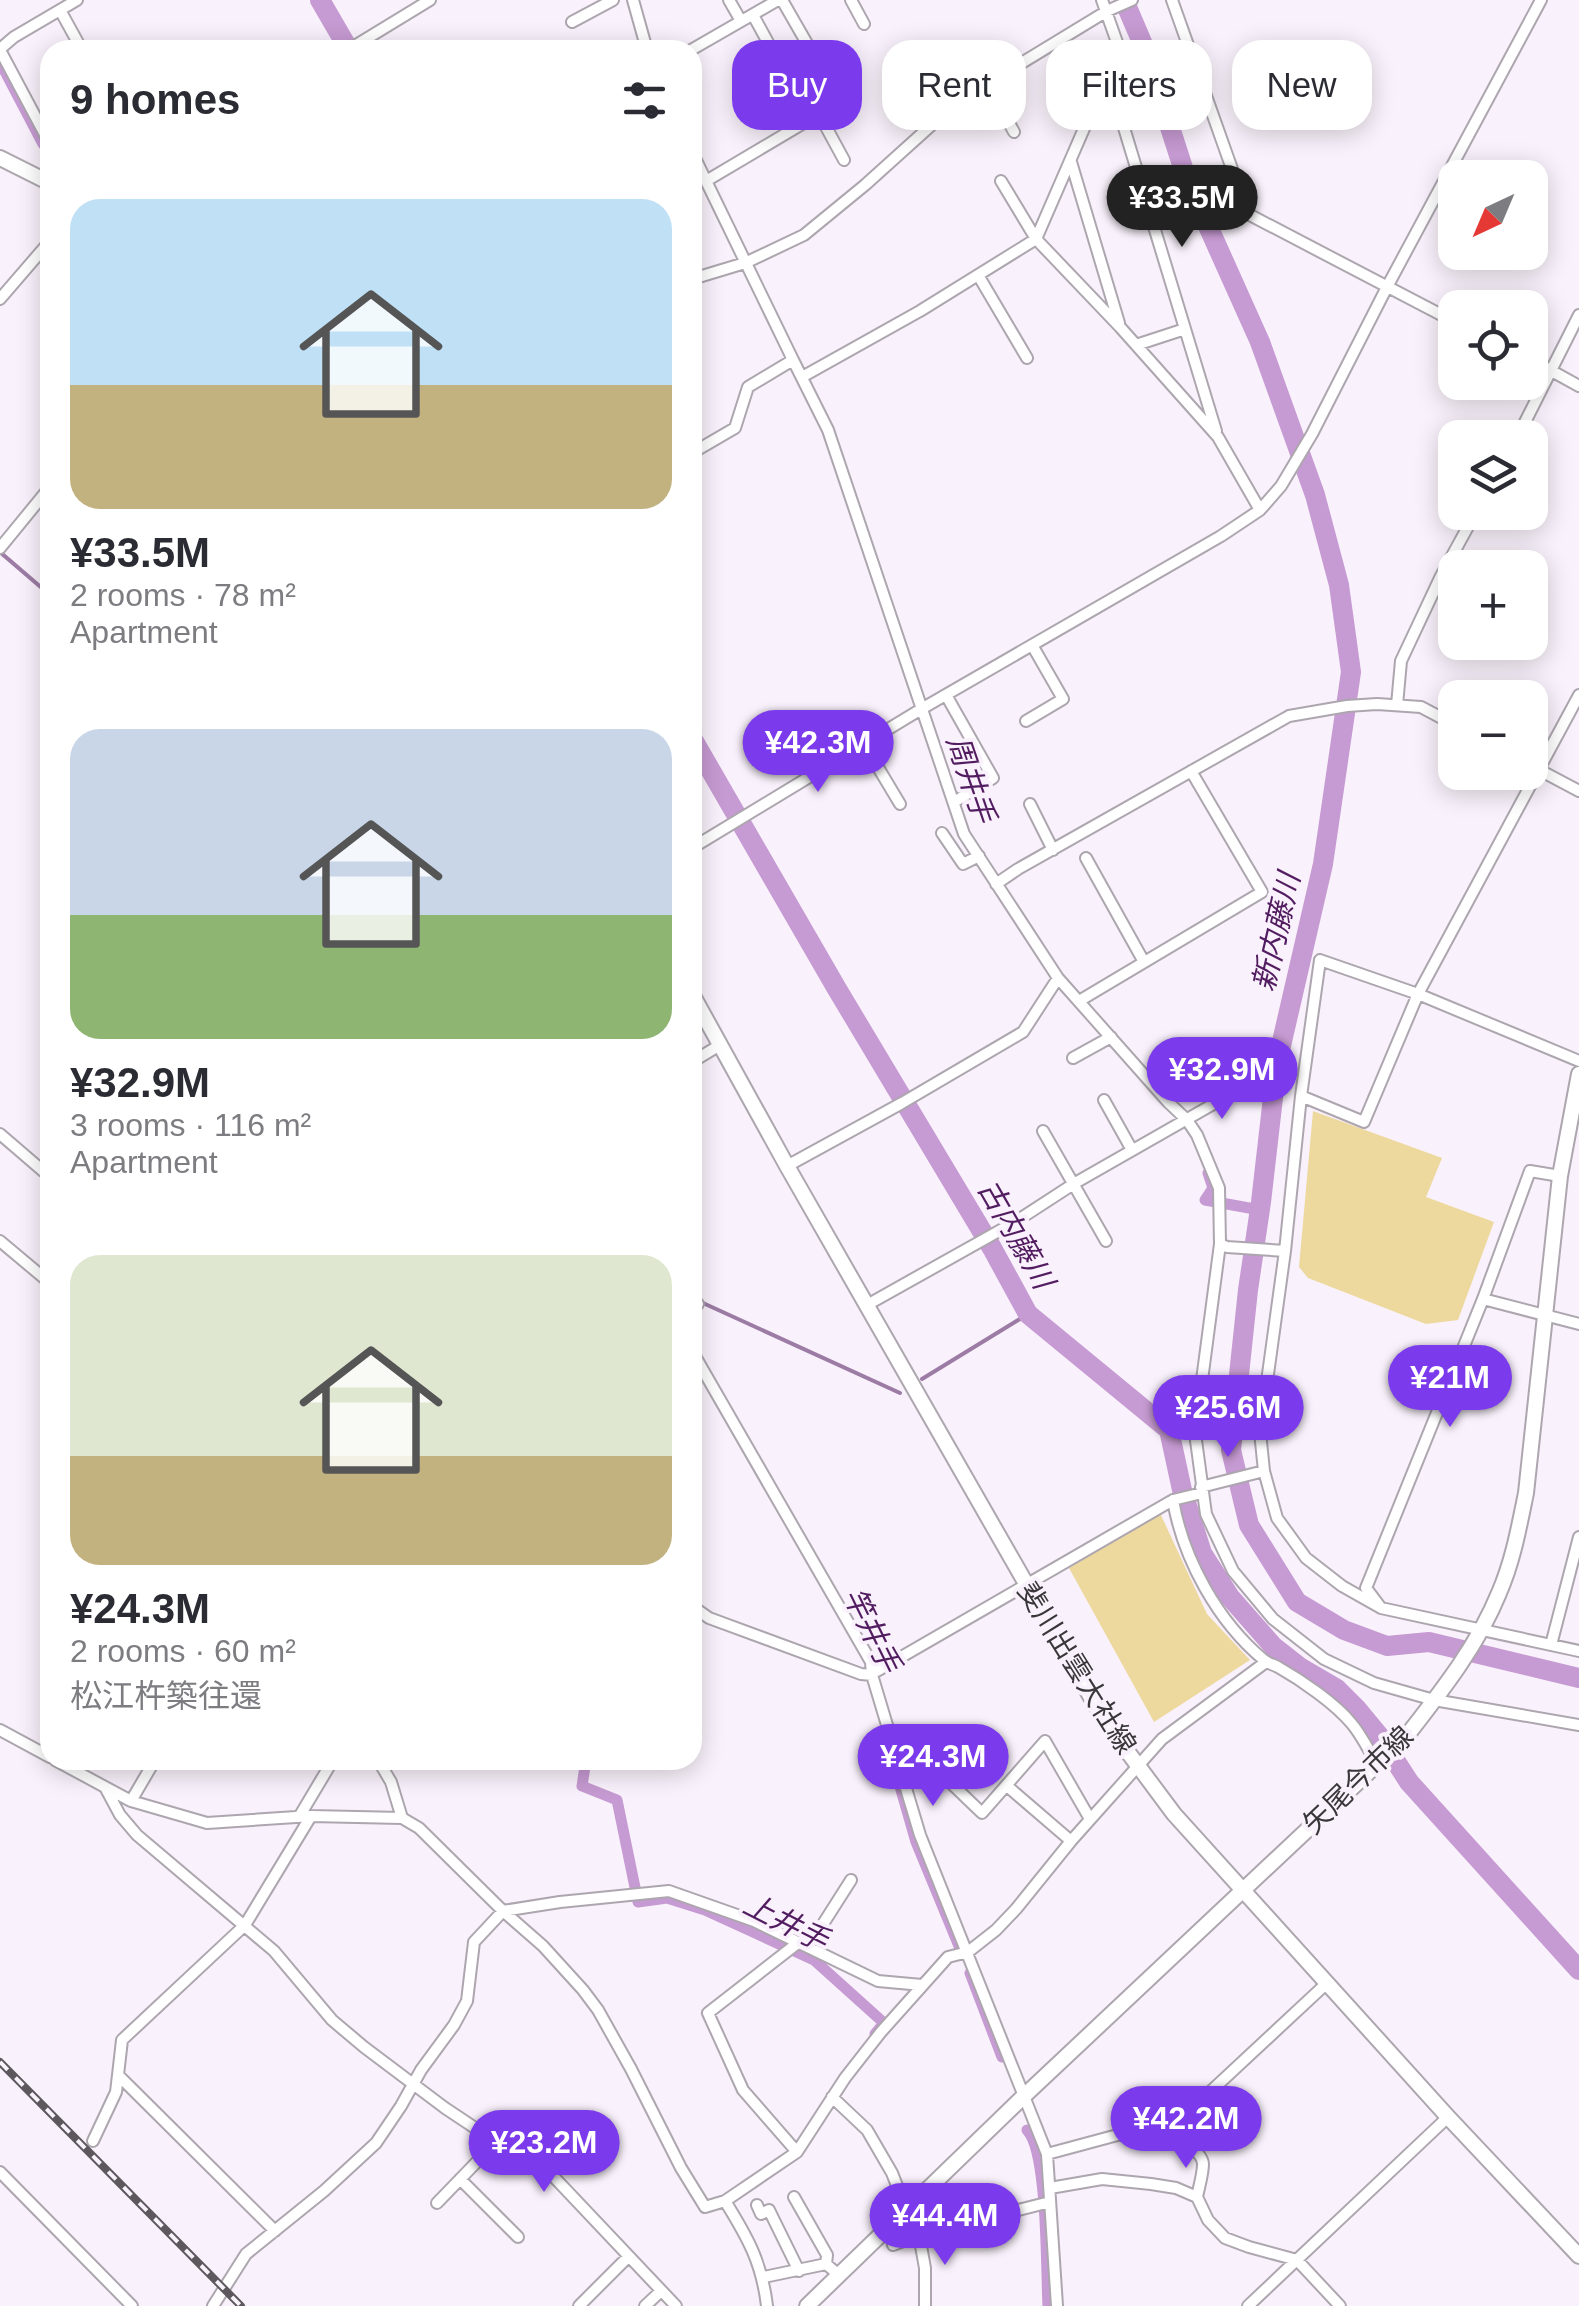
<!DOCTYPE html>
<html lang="en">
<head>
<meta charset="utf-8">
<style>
	:root { --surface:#fff; --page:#f2f2f3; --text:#2b2b33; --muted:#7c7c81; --accent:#7c3aed }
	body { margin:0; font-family:Arial,"Noto Sans JP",sans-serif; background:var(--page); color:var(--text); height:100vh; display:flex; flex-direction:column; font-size:38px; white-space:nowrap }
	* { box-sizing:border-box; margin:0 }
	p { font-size:32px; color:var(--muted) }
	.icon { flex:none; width:55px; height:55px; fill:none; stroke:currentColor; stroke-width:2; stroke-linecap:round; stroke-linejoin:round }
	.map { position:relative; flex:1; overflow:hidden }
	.drawer { position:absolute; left:40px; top:40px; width:662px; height:1730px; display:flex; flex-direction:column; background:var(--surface); border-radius:30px; box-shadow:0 5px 25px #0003 }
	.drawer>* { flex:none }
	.hud { position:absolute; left:732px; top:40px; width:695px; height:90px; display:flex; gap:20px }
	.needle { width:65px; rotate:224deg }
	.fabs { position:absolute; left:1438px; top:160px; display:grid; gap:20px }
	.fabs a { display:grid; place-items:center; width:110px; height:110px; border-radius:20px; background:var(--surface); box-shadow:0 5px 25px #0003; font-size:50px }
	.price { position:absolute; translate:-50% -85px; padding:0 22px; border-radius:35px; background:var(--accent); color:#fff; font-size:32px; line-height:65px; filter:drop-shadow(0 2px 5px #0008) }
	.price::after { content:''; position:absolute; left:50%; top:60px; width:30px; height:22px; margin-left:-15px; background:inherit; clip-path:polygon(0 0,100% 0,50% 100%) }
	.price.active { background:#222; color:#fff }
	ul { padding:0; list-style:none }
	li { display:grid; align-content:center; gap:20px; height:530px; padding:0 30px }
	li span { display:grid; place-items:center; height:310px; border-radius:30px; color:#555 }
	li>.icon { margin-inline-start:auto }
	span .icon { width:180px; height:180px; fill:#fffc; stroke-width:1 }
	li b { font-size:42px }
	h2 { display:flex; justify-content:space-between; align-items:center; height:120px; padding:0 30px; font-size:42px }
	.pill { padding:0 35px; border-radius:30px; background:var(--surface); box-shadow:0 5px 25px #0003; font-size:35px; line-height:90px }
	.pill.active { background:var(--accent); color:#fff }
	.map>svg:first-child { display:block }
	.pitch { fill:#edd99e }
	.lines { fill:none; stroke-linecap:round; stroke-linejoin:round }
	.stream { stroke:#9c7ca5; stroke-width:4 }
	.canal { stroke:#c69ad2; stroke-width:11 }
	.river { stroke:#c69ad2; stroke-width:20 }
	.minor-casing { stroke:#ada6af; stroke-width:14 }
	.major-casing { stroke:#ada6af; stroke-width:18 }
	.minor { stroke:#fff; stroke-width:10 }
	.major { stroke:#fff; stroke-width:14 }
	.rail-casing { stroke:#5c585d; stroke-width:8 }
	.rail { stroke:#f9f1fb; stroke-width:4; stroke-dasharray:11; stroke-linecap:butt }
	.labels { text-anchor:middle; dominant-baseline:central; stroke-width:8; stroke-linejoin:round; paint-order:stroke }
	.street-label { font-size:28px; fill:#3a373b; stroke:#f9f1fb }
	.water-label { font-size:30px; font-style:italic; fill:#521c60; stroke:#f9f1fb }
</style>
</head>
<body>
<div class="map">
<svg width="1579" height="2306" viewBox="0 0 1579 2306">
	<rect width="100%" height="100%" fill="#f9f1fb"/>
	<!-- pitch -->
	<path class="pitch" d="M1313,1111L1442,1158L1426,1197L1494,1222L1458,1320L1426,1324L1308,1278L1299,1267Z
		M1160,1513L1207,1614L1250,1660L1154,1722L1069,1568Z"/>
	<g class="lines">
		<!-- stream -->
		<path class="stream" d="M0,552L50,595
			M692,1298L900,1393
			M922,1379L1028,1314"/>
		<!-- canal -->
		<path class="canal" d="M0,62L43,144
			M1208,1173L1213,1188L1205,1200L1260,1210
			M586,1760L582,1786L617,1800L638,1902L667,1898L705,1910L814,1960L884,2023L875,2034
			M893,1762L916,1842L961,1951
			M970,1973L1002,2057
			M1027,2130C1048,2151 1046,2271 1048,2306"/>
		<!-- river -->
		<path class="river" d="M320,0L349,50
			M1124,0L1144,47L1186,177L1260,342L1315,495L1339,585L1351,672L1323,864L1277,1063L1261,1202L1248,1290L1231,1450L1249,1525L1297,1602L1344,1630L1387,1646L1429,1642L1579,1678
			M692,738L837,989L992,1248L1028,1314L1169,1430L1182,1490L1202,1553L1230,1597L1273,1646L1301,1668L1337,1689L1356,1708L1380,1737L1409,1782L1579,1970"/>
		<defs>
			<path id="minor" d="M633,0L647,50
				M729,0L741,21
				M782,0L813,54
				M851,0L864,24
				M1172,0L1248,214L1455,322
				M60,10L82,50
				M753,15L783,70
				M572,22L613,0
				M0,49L14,37L77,0
				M0,50L50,144
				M348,50L430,0
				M691,50L778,0
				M1108,75L1216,431
				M988,84L1014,132
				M692,152L793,360
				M1071,162L1119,323
				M706,181L819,114L844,160
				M1001,181L1036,239L1120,327L1218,437L1260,510
				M978,275L1027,358
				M692,279L745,263L804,235L865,185L956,103L1107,11L1132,0
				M0,299L50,241
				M1136,345L1185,329
				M1530,359L1579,386
				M802,377L920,311L1036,239L1119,48L1102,0
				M1517,438L1579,315
				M692,453L735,428L748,387L793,360L828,430L964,834L1058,978L1168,1102L1187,1120L1197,1135L1219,1188L1220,1244L1195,1433L1206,1514L1233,1571L1273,1619L1324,1659L1374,1683L1434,1700L1579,1725
				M0,548L50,487
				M946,695L993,778L954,802
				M1397,705L1401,661L1441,576L1476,512
				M1026,721L1063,699L1032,645
				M864,744L900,804
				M1530,765L1579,791
				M1030,804L1053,850
				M942,833L963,864L979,856
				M692,848L923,708L1221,536L1260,510L1281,486L1312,434L1387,287L1541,0
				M1086,858L1144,962
				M996,884L1018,869L1289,716L1347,706L1377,704L1421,707L1455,725
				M1079,1001L1262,892L1191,771
				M1073,1058L1111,1037
				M692,1062L720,1045
				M1301,1096L1364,1122L1418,994L1579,1061
				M1104,1100L1132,1150
				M1043,1131L1106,1241
				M0,1134L50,1177
				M787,1166L902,1103L1023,1032L1058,978
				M1560,1176L1530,1171L1483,1299L1366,1588L1381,1608L1579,1651
				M1015,1222L1042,1272
				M0,1241L50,1283
				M1220,1244L1227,1247L1285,1251
				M1483,1299L1579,1324
				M867,1305L1015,1222L1075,1183L1238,1090
				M692,1307L698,1304
				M692,1351L871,1662L872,1675L920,1835L1047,2154L1057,2306
				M1201,1487L1264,1471
				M1173,1500C1183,1559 1218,1622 1264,1660C1271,1665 1270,1663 1278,1667C1301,1680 1336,1704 1352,1724C1362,1736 1369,1751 1377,1764
				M692,1606L709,1618L861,1674L872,1675
				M1381,1608L1342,1586L1306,1558L1277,1518L1264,1471L1260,1432L1285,1251L1301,1096L1320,960L1418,994L1579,695
				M1551,1645L1579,1537
				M872,1671H877L1173,1500L1202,1493
				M0,1730L50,1757
				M55,1760L131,1801L207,1823L311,1816
				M378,1760L391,1782L402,1818
				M1007,1786L1071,1841
				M905,1787L928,1761L982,1813L1045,1741L1090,1819
				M106,1789L120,1815L137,1835L274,1951L332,2020L364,2047L445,2108L496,2142L529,2158L552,2175L676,2306
				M131,1801L155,1760
				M299,1817L333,1760
				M809,1946L851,1880
				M832,2097L867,2130L892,2173L903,2201L909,2206
				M1167,2132L1327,1983
				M93,2141L116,2092L118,2075
				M797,2152L743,2090L708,2013L799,1942
				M1047,2154L1151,2126C1166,2131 1202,2148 1203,2164C1203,2174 1199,2187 1197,2197
				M0,2172L132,2306
				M460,2179L518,2237
				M1050,2188L1102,2179L1151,2184L1176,2188L1197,2197L1208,2220L1225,2238L1249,2247L1297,2260L1340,2306
				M794,2197L827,2255L826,2264
				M725,2201C748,2238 762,2263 767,2306
				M437,2203L496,2142
				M757,2205L761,2214L769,2210L799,2271
				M900,2216L919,2235L925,2268V2306
				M275,2231L118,2075L122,2040L245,1925L311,1816L402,1818L419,1828L503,1911L543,1946L583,1990L598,2010L631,2069L681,2168L705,2207L725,2201L797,2152L845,2078L881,2032L948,1957L968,1952L996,1930L1016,1909L1071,1841L1162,1739L1266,1662
				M893,2245L919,2235L1050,2202
				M764,2277L826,2264L839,2275
				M213,2306L246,2254L324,2191L376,2143L401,2106L421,2070L454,2025L467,2001L474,1942L503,1911L560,1902L669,1891L754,1921L878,1981L922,1985
				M579,2306L628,2257
				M645,2306L661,2291
				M1248,2306L1448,2117"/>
			<path id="major" d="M0,158L50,183
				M692,994L787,1166L1104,1720L1174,1814L1448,2117L1579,2256
				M807,2306L1024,2096L1405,1738C1440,1693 1477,1647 1499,1593C1513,1561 1519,1527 1526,1493L1560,1176L1579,1074"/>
		</defs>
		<!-- minor casing -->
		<use href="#minor" class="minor-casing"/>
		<!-- major casing -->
		<use href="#major" class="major-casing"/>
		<!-- minor -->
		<use href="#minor" class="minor"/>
		<!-- major -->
		<use href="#major" class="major"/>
		<defs>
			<path id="rail" d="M0,2062L241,2306"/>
		</defs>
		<!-- rail casing -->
		<use href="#rail" class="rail-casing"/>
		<!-- rail -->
		<use href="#rail" class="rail"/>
	</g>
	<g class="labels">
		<!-- street labels -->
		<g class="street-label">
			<text transform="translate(1077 1668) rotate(58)">斐川出雲大社線</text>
			<text transform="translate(1358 1780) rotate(-44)">矢尾今市線</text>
		</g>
		<!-- water labels -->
		<g class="water-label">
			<text transform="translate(971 779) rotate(71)">周井手</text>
			<text transform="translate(1276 932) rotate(-77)">新内藤川</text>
			<text transform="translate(1016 1234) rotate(60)">古内藤川</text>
			<text transform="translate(872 1630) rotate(64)">竿井手</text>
			<text transform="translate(786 1922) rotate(27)">上井手</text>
		</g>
	</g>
</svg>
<div class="fabs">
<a><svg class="needle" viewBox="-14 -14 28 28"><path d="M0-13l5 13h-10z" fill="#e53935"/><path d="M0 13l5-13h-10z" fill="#7c7c81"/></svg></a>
<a><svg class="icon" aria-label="locate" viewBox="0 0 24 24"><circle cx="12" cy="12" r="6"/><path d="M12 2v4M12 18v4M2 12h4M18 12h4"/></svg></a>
<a><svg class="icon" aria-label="layers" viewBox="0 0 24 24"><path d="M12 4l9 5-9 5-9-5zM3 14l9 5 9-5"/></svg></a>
<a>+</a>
<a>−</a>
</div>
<b class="price active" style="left:1182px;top:250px">¥33.5M</b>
<b class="price" style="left:818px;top:795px">¥42.3M</b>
<b class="price" style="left:1222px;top:1122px">¥32.9M</b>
<b class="price" style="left:1450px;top:1430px">¥21M</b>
<b class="price" style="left:1228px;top:1460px">¥25.6M</b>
<b class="price" style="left:933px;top:1809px">¥24.3M</b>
<b class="price" style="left:1186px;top:2171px">¥42.2M</b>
<b class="price" style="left:544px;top:2195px">¥23.2M</b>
<b class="price" style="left:945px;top:2268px">¥44.4M</b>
<div class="hud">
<a class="pill active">Buy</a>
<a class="pill">Rent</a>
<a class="pill">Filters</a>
<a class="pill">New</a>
</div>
<section class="drawer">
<h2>9 homes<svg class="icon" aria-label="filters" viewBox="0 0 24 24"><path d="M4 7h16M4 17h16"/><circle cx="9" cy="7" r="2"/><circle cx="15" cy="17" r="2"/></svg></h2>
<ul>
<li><span style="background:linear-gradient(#bfe0f5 60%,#c2b280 0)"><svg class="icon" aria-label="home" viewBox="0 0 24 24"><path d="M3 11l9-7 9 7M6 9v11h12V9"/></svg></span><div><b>¥33.5M</b><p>2 rooms · 78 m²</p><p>Apartment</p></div></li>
<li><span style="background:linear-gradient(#c9d6e8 60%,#8fb573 0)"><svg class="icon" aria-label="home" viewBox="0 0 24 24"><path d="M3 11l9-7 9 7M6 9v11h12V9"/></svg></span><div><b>¥32.9M</b><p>3 rooms · 116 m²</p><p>Apartment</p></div></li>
<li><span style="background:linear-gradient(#dfe7d0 65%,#c2b280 0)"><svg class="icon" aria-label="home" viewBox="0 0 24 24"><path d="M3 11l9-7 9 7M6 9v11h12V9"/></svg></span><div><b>¥24.3M</b><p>2 rooms · 60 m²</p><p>松江杵築往還</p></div></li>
</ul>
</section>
</div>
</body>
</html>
